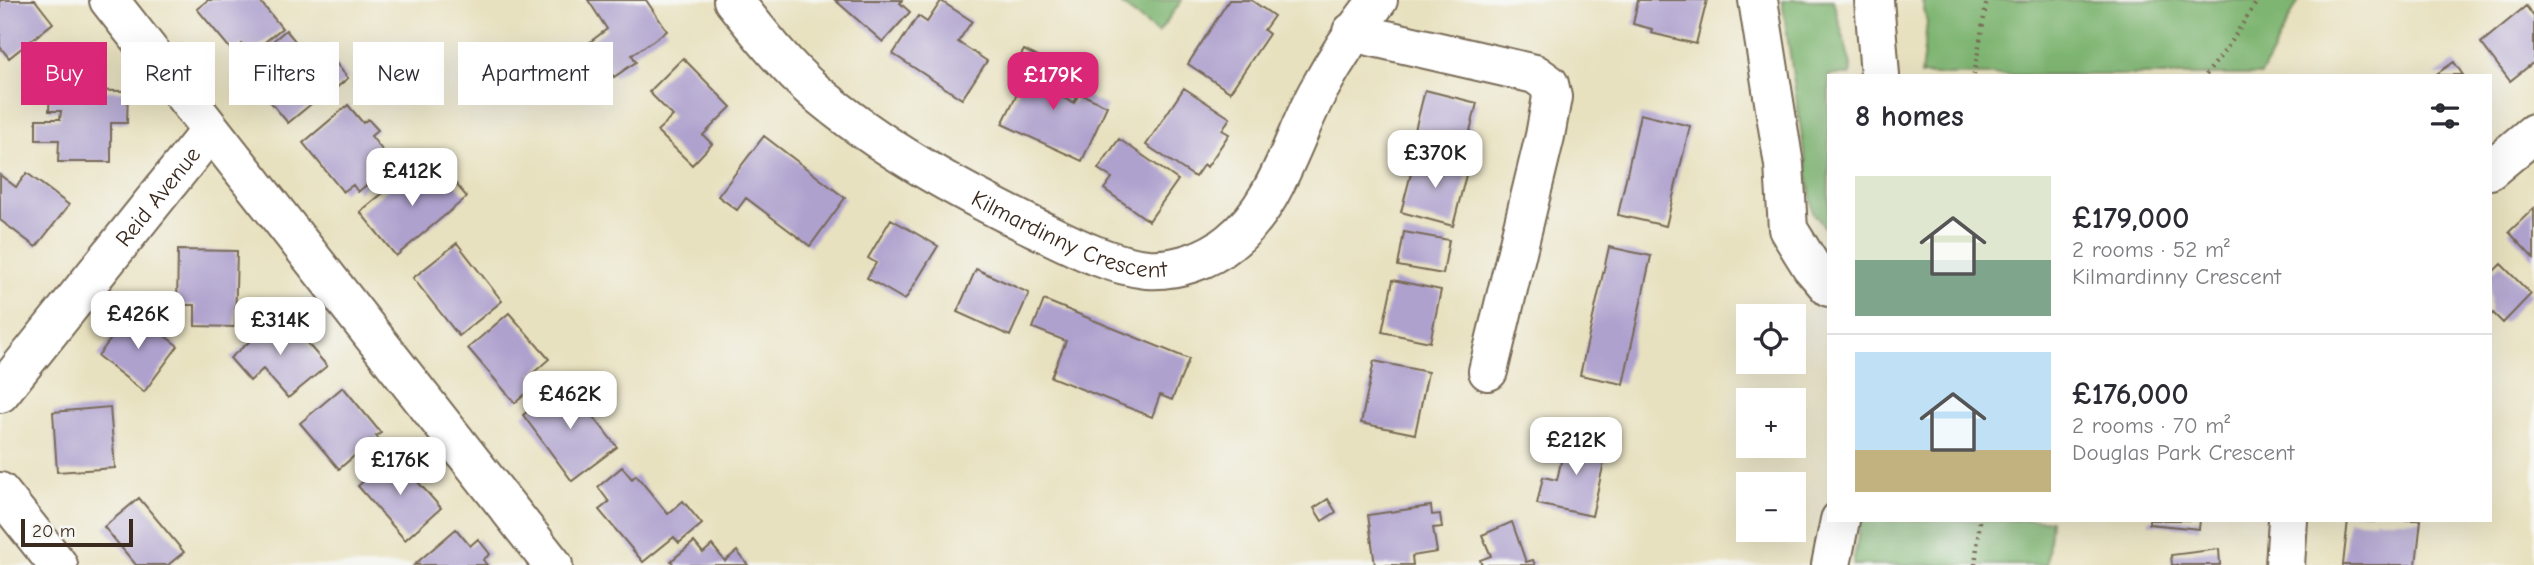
<!DOCTYPE html>
<html lang="en">
<head>
<meta charset="utf-8">
<style>
	:root { --surface:#fff; --page:#f2f2f3; --text:#2b2b33; --muted:#7c7c81; --line:#e1e1e2; --accent:#db2777 }
	body { margin:0; font-family:"Comic Neue",sans-serif; background:var(--page); color:var(--text); height:100vh; display:flex; flex-direction:column; font-size:26px; white-space:nowrap }
	* { box-sizing:border-box; margin:0 }
	p { font-size:23px; color:var(--muted) }
	.icon { flex:none; width:38px; height:38px; fill:none; stroke:currentColor; stroke-width:2; stroke-linecap:round; stroke-linejoin:round }
	.map { position:relative; flex:1; overflow:hidden }
	.drawer { position:absolute; left:1827px; top:74px; width:665px; height:448px; display:flex; flex-direction:column; background:var(--surface); border-radius:0px; box-shadow:0 7px 28px #0002 }
	.drawer>* { flex:none }
	.guide { position:absolute; left:21px; top:42px; width:665px; height:63px; display:flex; gap:14px }
	.buttons { position:absolute; left:1736px; top:304px; display:grid; gap:14px }
	.buttons a { display:grid; place-items:center; width:70px; height:70px; border-radius:0px; background:var(--surface); box-shadow:0 7px 28px #0002; font-size:35px }
	.scale { position:absolute; left:21px; bottom:18px; width:112px; box-sizing:border-box; padding-left:7px; border:4px solid #3b2a1e; border-top:0; font-size:19px; line-height:24px; white-space:nowrap; color:#3b2a1e; -webkit-text-stroke:5px #f6f6f2; paint-order:stroke }
	.price { position:absolute; translate:-50% -60px; padding:0 16px; border-radius:14px; background:#fff; color:#222; font-size:23px; line-height:46px; filter:drop-shadow(0 2px 4px #0008) }
	.price::after { content:''; position:absolute; left:50%; top:42px; width:21px; height:16px; margin-left:-10px; background:inherit; clip-path:polygon(0 0,100% 0,50% 100%) }
	.price.on { background:var(--accent); color:#fff }
	ul { padding:0; list-style:none }
	li { display:flex; align-items:center; gap:21px; height:175px; padding:0 28px }
	li+li { border-top:2px solid var(--line) }
	li span { display:grid; place-items:center; flex:none; width:196px; height:140px; border-radius:0px; color:#555 }
	li>.icon { margin-inline-start:auto }
	span .icon { width:84px; height:84px; fill:#fffc; stroke-width:1 }
	li b { font-size:30px }
	h2 { display:flex; justify-content:space-between; align-items:center; height:84px; padding:0 28px; font-size:30px }
	.tag { padding:0 24px; border-radius:0px; background:var(--surface); box-shadow:0 7px 28px #0002; font-size:24px; line-height:63px }
	.tag.on { background:var(--accent); color:#fff }
	.map>svg:first-child { display:block }
	.forest { fill:#7fb572; stroke:#5d7048; stroke-width:2 }
	.building { fill:#afa1ce }
	.lines { fill:none; stroke-linecap:round; stroke-linejoin:round }
	.minor-casing { stroke:#786a56; stroke-width:42 }
	.tertiary-casing { stroke:#786a56; stroke-width:42 }
	.path { stroke:#786a56; stroke-width:4.5; stroke-dasharray:2 5; stroke-linecap:butt }
	.minor { stroke:#fff; stroke-width:38 }
	.tertiary { stroke:#fff; stroke-width:38 }
	.labels { text-anchor:middle; dominant-baseline:central; stroke-width:5; stroke-linejoin:round; paint-order:stroke }
	.street-label { font-size:23px; fill:#3b2a1e; stroke:#f6f6f2 }
</style>
</head>
<body>
<div class="map">
<svg width="2534" height="565" viewBox="0 0 2534 565">
	<rect width="100%" height="100%" fill="#f6f6f2"/>
	<filter id="ink" filterUnits="userSpaceOnUse"><feTurbulence type="fractalNoise" baseFrequency=".0143" numOctaves="2"/><feDisplacementMap in="SourceGraphic" scale="14" xChannelSelector="R" yChannelSelector="G"/><feConvolveMatrix kernelMatrix="1 2 1 2 8 2 1 2 1" color-interpolation-filters="sRGB"/></filter>
	<filter id="wash" filterUnits="userSpaceOnUse"><feTurbulence type="fractalNoise" baseFrequency=".00686" numOctaves="4" result="noise"/><feDisplacementMap in="SourceGraphic" scale="28" xChannelSelector="R" yChannelSelector="G"/><feGaussianBlur stdDeviation="1.57" result="paint"/><feColorMatrix in="noise" values="0 0 0 0 0 0 0 0 0 0 0 0 0 0 0 0 0 1.4 0 .05"/><feComposite in="paint" operator="in"/></filter>
	<g filter="url(#wash)">
		<rect width="100%" height="100%" fill="#e8e1bf"/>
		<!-- forest -->
		<path class="forest" d="M1116,0H1182L1158,33Z
			M1782,0H1833L1851,65L1850,75H1829V233L1813,212Z
			M1922,0H2299L2261,75H1921L1927,22Z
			M1861,520H2051L2047,565H1853Z"/>
		<g id="blocks">
			<!-- building -->
			<path class="building" d="M0,0H35L53,23L9,58L0,47Z
				M208,0H259L282,28L250,54L242,44L233,52L197,9Z
				M588,0H646L667,31L632,55L636,62L614,77L590,42L607,29Z
				M835,0H902L900,3L910,12L883,42Z
				M1229,0H1251L1274,16L1264,30L1269,34L1230,92L1188,64Z
				M1638,0H1707L1696,44L1651,33L1652,29L1633,24Z
				M941,1L972,21L958,42L987,61L962,99L893,54L918,16L927,22Z
				M2526,6L2534,17V62L2510,81L2481,43Z
				M286,30L314,64L327,52L348,78L329,94L327,91L288,123L249,76L267,61L260,52Z
				M1024,50L1052,64L1041,87L1074,103L1079,93L1107,106L1082,161L1002,124L1029,70L1016,64Z
				M683,58L731,107L703,135L712,144L692,165L657,131L673,116L649,92Z
				M2454,62L2463,75H2435Z
				M1184,88L1230,118L1222,130L1229,134L1207,167L1204,164L1195,177L1146,145Z
				M50,90L128,91L127,123H111V162H58L59,140H36V119H60L61,111H49Z
				M1425,90L1477,103L1467,143L1415,130Z
				M348,105L363,123L368,119L378,130L371,136L386,155L375,163L382,172L358,192L353,185L343,192L303,143Z
				M1640,114L1690,126L1666,226L1618,215Z
				M764,136L845,198L810,246L746,198L737,210L718,196Z
				M1119,139L1178,180L1149,221L1104,189L1112,178L1098,169Z
				M1416,154L1468,167L1453,226L1401,212Z
				M417,165L432,182L445,171L467,197L396,256L360,212Z
				M27,173L69,205L36,247L0,220V175L16,187Z
				M2534,208V259L2509,232Z
				M891,219L938,246L905,300L867,278L876,263L868,258Z
				M1404,232L1449,240L1443,274L1398,266Z
				M457,243L502,301L459,336L413,278Z
				M1609,247L1651,256L1623,384L1580,375Z
				M178,250L237,251L235,327L195,326V305H177Z
				M2501,264L2531,294L2503,323L2493,313L2490,316V268L2494,271Z
				M976,269L1029,293L1010,336L957,312Z
				M1393,280L1441,290L1430,342L1382,332Z
				M1044,300L1189,359L1172,400L1160,395L1152,417L1051,377L1066,341L1033,328Z
				M132,311L178,346L144,392L98,356Z
				M509,313L549,359L532,374L539,382L515,403L468,348Z
				M282,314L327,366L288,398L263,369L250,381L230,358Z
				M1374,361L1428,372L1415,434L1361,423Z
				M566,381L617,447L572,481L523,415Z
				M343,387L381,433L376,436L383,444L366,458L360,451L339,469L300,423Z
				M110,407L115,468L57,472L53,412Z
				M1567,434L1608,444L1592,516L1537,504L1543,477L1557,480Z
				M394,455L441,508L405,540L358,486Z
				M622,467L632,479L636,475L668,514L683,501L702,524L679,543L674,537L643,562L599,510L609,502L598,487Z
				M139,498L184,552L168,565H136L104,527Z
				M1328,499L1336,512L1322,521L1314,508Z
				M1431,506L1432,515L1440,514L1442,527L1433,528L1437,552L1412,556L1413,565H1375L1368,515Z
				M2149,520H2200L2199,529L2149,524Z
				M2348,520L2374,522V520H2421L2416,565H2343Z
				M1512,522L1526,562L1533,560L1535,565H1482L1480,560L1491,556L1482,535Z
				M456,529L470,546L478,539L490,554L483,560L487,565H414Z
				M694,542L703,553L712,545L725,561L737,551L748,565H674L671,561Z
				M2219,549L2220,565H2172L2171,555Z"/>
		</g>
	</g>
	<g filter="url(#ink)">
		<use href="#blocks" fill-opacity="0" stroke="#786a56" stroke-width="2"/>
		<g class="lines">
			<defs>
				<g id="minor">
					<path d="M109,0L553,565"/>
					<path id="s1" d="M733,0C758,31 783,64 814,91C881,148 958,190 1038,229C1071,245 1109,265 1147,269C1176,271 1208,260 1230,242C1276,206 1291,142 1317,93C1335,60 1355,29 1378,0"/>
					<path d="M1758,0L1784,165L1788,229L1811,266L1829,287"/>
					<path d="M1352,32L1535,74L1549,84L1552,97L1545,136L1488,371"/>
					<path d="M2490,170L2534,133"/>
					<path id="s2" d="M0,393L210,131"/>
					<path d="M0,492L58,565"/>
					<path d="M2285,565L2288,520"/>
				</g>
				<path id="tertiary" d="M1874,0L1880,75
					M1831,565L1840,520"/>
			</defs>
			<!-- minor casing -->
			<use href="#minor" class="minor-casing"/>
			<!-- tertiary casing -->
			<use href="#tertiary" class="tertiary-casing"/>
			<!-- path -->
			<path class="path" d="M1974,75L1987,0
				M2206,75L2227,48L2258,0
				M1975,565L1980,520"/>
			<!-- minor -->
			<use href="#minor" class="minor"/>
			<!-- tertiary -->
			<use href="#tertiary" class="tertiary"/>
		</g>
	</g>
	<g class="labels">
		<!-- street labels -->
		<g class="street-label">
			<text stroke="none"><textPath href="#s2" startOffset="252">Reid Avenue</textPath></text>
			<text stroke="none"><textPath href="#s1" startOffset="418">Kilmardinny Crescent</textPath></text>
		</g>
	</g>
</svg>
<div class="buttons">
<a><svg class="icon" aria-label="locate" viewBox="0 0 24 24"><circle cx="12" cy="12" r="6"/><path d="M12 2v4M12 18v4M2 12h4M18 12h4"/></svg></a>
<a>+</a>
<a>−</a>
</div>
<div class="scale">20 m</div>
<b class="price on" style="left:1053px;top:112px">£179K</b>
<b class="price" style="left:1435px;top:190px">£370K</b>
<b class="price" style="left:412px;top:208px">£412K</b>
<b class="price" style="left:138px;top:351px">£426K</b>
<b class="price" style="left:280px;top:357px">£314K</b>
<b class="price" style="left:570px;top:431px">£462K</b>
<b class="price" style="left:1576px;top:477px">£212K</b>
<b class="price" style="left:400px;top:497px">£176K</b>
<div class="guide">
<a class="tag on">Buy</a>
<a class="tag">Rent</a>
<a class="tag">Filters</a>
<a class="tag">New</a>
<a class="tag">Apartment</a>
</div>
<section class="drawer">
<h2>8 homes<svg class="icon" aria-label="filters" viewBox="0 0 24 24"><path d="M4 7h16M4 17h16"/><circle cx="9" cy="7" r="2"/><circle cx="15" cy="17" r="2"/></svg></h2>
<ul>
<li><span style="background:linear-gradient(#dfe7d0 60%,#7fa58c 0)"><svg class="icon" aria-label="home" viewBox="0 0 24 24"><path d="M3 11l9-7 9 7M6 9v11h12V9"/></svg></span><div><b>£179,000</b><p>2 rooms · 52 m²</p><p>Kilmardinny Crescent</p></div></li>
<li><span style="background:linear-gradient(#bfe0f5 70%,#c2b280 0)"><svg class="icon" aria-label="home" viewBox="0 0 24 24"><path d="M3 11l9-7 9 7M6 9v11h12V9"/></svg></span><div><b>£176,000</b><p>2 rooms · 70 m²</p><p>Douglas Park Crescent</p></div></li>
</ul>
</section>
</div>
</body>
</html>
